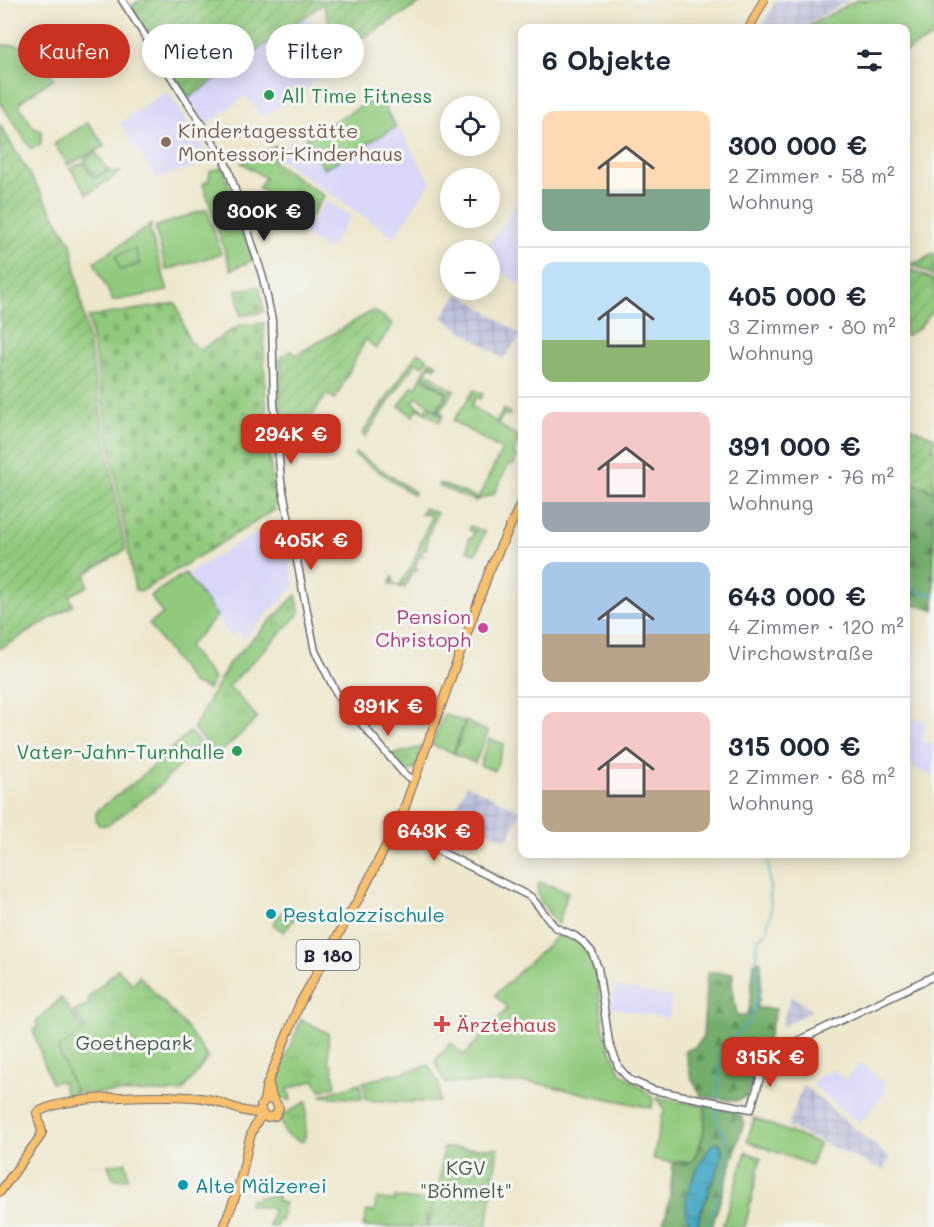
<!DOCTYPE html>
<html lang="de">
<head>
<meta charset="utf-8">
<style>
	:root { --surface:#fff; --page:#f2f2f3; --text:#1f2937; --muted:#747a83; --line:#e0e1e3; --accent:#c8321e }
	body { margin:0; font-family:Mali,sans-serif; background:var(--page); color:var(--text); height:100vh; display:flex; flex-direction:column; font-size:22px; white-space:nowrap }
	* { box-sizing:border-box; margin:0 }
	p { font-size:20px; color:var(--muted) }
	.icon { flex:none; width:33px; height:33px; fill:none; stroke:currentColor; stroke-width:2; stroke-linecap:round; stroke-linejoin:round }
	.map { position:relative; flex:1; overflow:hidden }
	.drawer { position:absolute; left:518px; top:24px; width:392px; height:834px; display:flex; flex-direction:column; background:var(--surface); border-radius:12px; box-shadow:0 3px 15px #0003 }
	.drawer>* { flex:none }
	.banner { position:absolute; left:18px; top:24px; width:410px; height:54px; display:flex; gap:12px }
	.tools { position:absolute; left:440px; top:96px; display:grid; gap:12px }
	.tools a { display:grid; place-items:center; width:60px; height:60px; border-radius:50%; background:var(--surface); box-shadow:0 3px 15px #0003; font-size:30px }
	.price { position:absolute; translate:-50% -51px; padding:0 14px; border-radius:12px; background:var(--accent); color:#fff; font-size:20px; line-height:39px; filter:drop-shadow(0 2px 3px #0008) }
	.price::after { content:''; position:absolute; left:50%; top:36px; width:18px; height:14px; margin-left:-9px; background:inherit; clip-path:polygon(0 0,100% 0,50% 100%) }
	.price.selected { background:#222; color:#fff }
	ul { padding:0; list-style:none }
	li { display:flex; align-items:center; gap:18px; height:150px; padding:0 24px }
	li+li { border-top:2px solid var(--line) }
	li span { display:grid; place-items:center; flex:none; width:168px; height:120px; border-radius:12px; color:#555 }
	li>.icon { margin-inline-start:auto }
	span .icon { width:72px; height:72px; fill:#fffc; stroke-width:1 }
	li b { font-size:26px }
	h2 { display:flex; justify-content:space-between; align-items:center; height:72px; padding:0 24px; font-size:26px }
	.pill { padding:0 21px; border-radius:27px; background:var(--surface); box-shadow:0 3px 15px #0003; font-size:21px; line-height:54px }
	.pill.selected { background:var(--accent); color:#fff }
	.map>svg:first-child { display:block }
	.built { fill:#d8d7f8 }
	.industrial { fill:url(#industrial-grid) }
	.grass { fill:#91ca7d; stroke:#5a765c; stroke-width:1.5 }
	.forest { fill:url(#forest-firs); stroke:#4b6854; stroke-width:1.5 }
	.cemetery { fill:url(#cemetery-stones); stroke:#5a765c; stroke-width:1.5 }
	.park { fill:url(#park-tufts); stroke:#5a765c; stroke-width:1.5 }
	.garden { fill:url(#garden-furrows); stroke:#5a765c; stroke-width:1.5 }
	.water { fill:url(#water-ripples); stroke:#336580; stroke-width:1.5 }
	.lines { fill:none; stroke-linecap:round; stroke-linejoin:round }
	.stream { stroke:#44a8c4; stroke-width:1.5 }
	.minor-casing { stroke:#69676e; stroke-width:9 }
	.major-casing { stroke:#69676e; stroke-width:10 }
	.minor { stroke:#fff; stroke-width:6 }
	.major { stroke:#f8bf6c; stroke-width:8 }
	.leisure-dot { fill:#2e9e5b; stroke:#f6f6f2; stroke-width:2 }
	.education-dot { fill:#8d6e63; stroke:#f6f6f2; stroke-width:2 }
	.hotel-dot { fill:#d1479c; stroke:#f6f6f2; stroke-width:2 }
	.culture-dot { fill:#0f9aa8; stroke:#f6f6f2; stroke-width:2 }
	.health-dot { fill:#e0444e; stroke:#f6f6f2; stroke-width:2 }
	.labels { text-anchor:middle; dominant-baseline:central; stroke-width:6; stroke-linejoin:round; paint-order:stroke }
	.shield { fill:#f6f6f2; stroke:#626272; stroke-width:1.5 }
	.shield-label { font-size:18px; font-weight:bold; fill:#22223b }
	.leisure-label { font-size:20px; fill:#27864d; stroke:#f6f6f2; text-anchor:start }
	.education-label { font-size:20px; fill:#785e54; stroke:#f6f6f2; text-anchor:start }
	.hotel-label { font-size:20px; fill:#b23c85; stroke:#f6f6f2; text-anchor:end }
	.culture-label { font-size:20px; fill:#0d838f; stroke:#f6f6f2; text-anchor:start }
	.health-label { font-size:20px; fill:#be3a42; stroke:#f6f6f2; text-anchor:start }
	.park-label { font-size:20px; fill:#495d52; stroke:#f6f6f2 }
</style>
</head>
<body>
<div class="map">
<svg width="934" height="1227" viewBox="0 0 934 1227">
	<defs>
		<pattern id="industrial-grid" width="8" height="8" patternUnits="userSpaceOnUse" patternTransform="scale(1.5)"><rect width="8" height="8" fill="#bfc2dd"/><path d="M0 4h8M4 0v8" fill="none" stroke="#a4a6bf"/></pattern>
		<pattern id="forest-firs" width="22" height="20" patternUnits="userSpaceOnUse" patternTransform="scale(1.5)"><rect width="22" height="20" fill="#74ae6c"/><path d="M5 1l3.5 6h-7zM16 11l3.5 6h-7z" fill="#5f8d5a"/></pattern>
		<pattern id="cemetery-stones" width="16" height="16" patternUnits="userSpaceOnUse" patternTransform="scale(1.5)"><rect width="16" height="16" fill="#91ca7d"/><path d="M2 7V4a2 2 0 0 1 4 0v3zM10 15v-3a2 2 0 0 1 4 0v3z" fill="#7dad6d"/></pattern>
		<pattern id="park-tufts" width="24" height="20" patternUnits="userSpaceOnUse" patternTransform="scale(1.5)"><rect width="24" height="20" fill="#91ca7d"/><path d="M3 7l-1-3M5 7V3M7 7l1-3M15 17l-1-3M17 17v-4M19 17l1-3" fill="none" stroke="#7dad6d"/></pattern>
		<pattern id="garden-furrows" width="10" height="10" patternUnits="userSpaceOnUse" patternTransform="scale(1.5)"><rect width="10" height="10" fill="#91ca7d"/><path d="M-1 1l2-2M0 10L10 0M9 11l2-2" fill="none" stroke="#7dad6d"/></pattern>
		<pattern id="water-ripples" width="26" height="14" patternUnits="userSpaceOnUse" patternTransform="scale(1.5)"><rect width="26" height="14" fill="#44a8c4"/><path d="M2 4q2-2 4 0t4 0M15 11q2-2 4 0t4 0" fill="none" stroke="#3888a0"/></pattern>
	</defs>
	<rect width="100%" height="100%" fill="#f6f6f2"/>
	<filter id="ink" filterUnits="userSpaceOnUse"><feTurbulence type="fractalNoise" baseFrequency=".0167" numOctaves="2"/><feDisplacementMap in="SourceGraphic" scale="12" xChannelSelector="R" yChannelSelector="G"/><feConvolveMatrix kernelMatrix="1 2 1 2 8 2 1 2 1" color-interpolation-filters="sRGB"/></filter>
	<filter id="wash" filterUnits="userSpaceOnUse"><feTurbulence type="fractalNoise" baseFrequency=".008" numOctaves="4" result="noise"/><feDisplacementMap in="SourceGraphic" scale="24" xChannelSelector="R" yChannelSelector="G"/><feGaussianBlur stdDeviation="1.35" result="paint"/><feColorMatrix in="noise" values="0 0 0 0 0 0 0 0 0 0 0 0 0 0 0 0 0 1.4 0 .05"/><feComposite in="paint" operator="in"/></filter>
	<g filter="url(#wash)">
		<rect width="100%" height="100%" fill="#ede7cc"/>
		<!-- built -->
		<path class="built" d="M308,15L325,74L262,118L246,96L207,124L189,98Z
			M167,90L212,161L156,178L120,123Z
			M379,94L431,182L394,237L278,158L291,139L297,142Z
			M521,198L522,199L521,285L489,263V250H485Z
			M326,200L351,216L328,250L303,234Z
			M262,529L269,542L283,534L295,586L244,638L239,631L231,637L187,574Z
			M904,717L927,722L921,741L934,745V777L905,763Z
			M614,986L672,997L668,1019L610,1007Z
			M860,1063L882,1081L886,1092L860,1124L812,1084L823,1072L826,1075L832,1069L845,1080Z"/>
		<!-- industrial -->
		<path class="industrial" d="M776,0H850L800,28H761Z
			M458,294L466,297L521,335L503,359L442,317Z
			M467,785L521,811L507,841L453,813Z
			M791,995L812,1011L781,1027Z
			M803,1085L890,1158L883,1170L788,1127Z"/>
		<!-- grass -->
		<path class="grass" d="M857,0H934V36L905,52L904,28H805Z
			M36,41L44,53L39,56L54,78L20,102V107L34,128L41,131V144L31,149L0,102V45H19L22,47Z
			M378,96L396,127L324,169L306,138Z
			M88,122L105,146L68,165L54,144Z
			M83,163L94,179L108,171L121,172L87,194L70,168Z
			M220,168L224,170L252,260L231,270L203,184L209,180L210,171Z
			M207,209L221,254L166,270L155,227Z
			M151,225L150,231L168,291L113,301L94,262Z
			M418,352L428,359L423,366L416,362L365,437L362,434Z
			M431,361L437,365L435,368L430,365L426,372L454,391L440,411L444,415L437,411L448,393L422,375Z
			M421,377L447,394L436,410L417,397L413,402L425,411L428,407L443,416L440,422L418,408L413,416L399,406L413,386L416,388Z
			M474,390L483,394L480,399L476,397L471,406L496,422L504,409L510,413L508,416L504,414L498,424L518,437L522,431L513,455L517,456L514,465L509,464L494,494L475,501L438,486L439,483L478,498L502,450L453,421Z
			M356,453L415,492L413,495L354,455Z
			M424,508L437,513L428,536L426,550L423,549L421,553L424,556L420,555L415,568L418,570L417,572L413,570L405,588L390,584L392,577L394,578L392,582L399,586L411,568L430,519V515L424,513L421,514Z
			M470,526L485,532L476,554L467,550L469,538H472L474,532L469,530Z
			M185,573L217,616L188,647L214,679L208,689L192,683L149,624L163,614L150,596Z
			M444,714L465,722L453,753L432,745Z
			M489,739L504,744L495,771L480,765Z
			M285,908L296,917L284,932L273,924Z
			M558,935C604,938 597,1004 605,1035C609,1046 614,1058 619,1069C624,1078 644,1086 653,1099L652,1108L535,1083H445L435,1061L451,1043L464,1055L508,1008L495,995Z
			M61,998L84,1031L58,1049L76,1093L66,1095L62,1081L51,1083L33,1030L38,1027L36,1022Z
			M360,1083L362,1099L320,1096Z
			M657,1098L705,1106C706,1133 703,1140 691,1163L677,1161L675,1163L653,1159L662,1115L665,1112Z
			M754,1118L819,1144L811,1165L747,1141Z
			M746,1152L761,1158L745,1227H722Z
			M278,1196V1202L285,1203L281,1220L278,1219L276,1227H269L273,1209L248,1205L250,1199L256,1200L258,1197Z
			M395,1197L433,1202L428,1227H426L428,1219L427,1214L424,1227H363L367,1211L374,1212L377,1198L394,1201Z"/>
		<!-- forest -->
		<path class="forest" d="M904,480L934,490V610L905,603Z
			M761,961V989L757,1008L776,1009L765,1050L747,1096L736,1101L701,1096L691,1077L685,1051L695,1047L703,1037L707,972L733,973L732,984L737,1016H746L749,1010L754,962Z
			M705,1105L737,1110L744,1122L712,1227H697L710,1184L722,1155L721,1145L717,1142C701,1155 674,1208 693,1227H662L669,1202L673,1165L677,1161L691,1163C703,1141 706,1130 705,1105Z"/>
		<!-- cemetery -->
		<path class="cemetery" d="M260,286L264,312L241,316L236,290Z
			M176,303L189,341L200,350L240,325L264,323C263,386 269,448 275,510L142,591L135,590L88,317Z"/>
		<!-- park -->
		<path class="park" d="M276,146L277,155L273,162L324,196L309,219L291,207L289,209L258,188L265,178L241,162Z
			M96,152L108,170L95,178L84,160Z
			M135,249L140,264L120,270L116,256Z
			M296,595L300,613L229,686L258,718L218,755L193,729L230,662Z
			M466,721L488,732L475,763L454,754Z
			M189,732L201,744L154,791L108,825H99L96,821V813L99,809L139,779Z
			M422,747L414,770L405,771L391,755Z
			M539,882L568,892L558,925C549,912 533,899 539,882Z
			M118,969L133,984L139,976L188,1029L208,1058L182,1092L76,1093L58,1049L86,1029L74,1012L90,1004L88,998Z
			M301,1019L328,1033L329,1065H332L336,1086L320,1091L315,1080L288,1089L291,1100C283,1100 276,1098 274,1089L277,1081H279L282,1067Z
			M429,1065L439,1084V1102H397L366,1100L363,1082Z
			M307,1101L305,1137L304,1141H299L285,1134L280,1117Z
			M126,1162L128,1179H113L108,1165Z"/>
		<!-- garden -->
		<path class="garden" d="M140,0H425L342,51L331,29L323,4L189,98L131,7Z
			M0,125L71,243L125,550L88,572L86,577L88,586L69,596L73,605L0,649Z
			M934,253V276L911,264L923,260Z
			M904,266L934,280V309L918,329L905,336Z
			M374,310L393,324L376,349L366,339L335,399L327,394L303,429L279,428L280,358L291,350L296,355Z
			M905,425L934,437V490L905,480Z
			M443,1148H498L487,1227H428L433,1202L438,1201Z"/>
		<!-- water -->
		<path class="water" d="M719,1142C727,1153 716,1172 712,1185H709L708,1189L710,1190L701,1210L697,1227H693C673,1207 700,1160 714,1143Z"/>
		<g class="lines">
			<!-- stream -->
			<path class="stream" d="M910,590L934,595
				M904,601L910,590
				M717,1099L722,1047L749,1022L758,995L756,946L759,938L766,932L771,912L768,854
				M707,1227L719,1192L730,1149C725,1133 713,1122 716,1103"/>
		</g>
	</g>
	<g filter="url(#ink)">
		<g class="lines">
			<defs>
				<path id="minor" d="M122,0L222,156L229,171L263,278L272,320L274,403L281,481L315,651L338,696L405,775L414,780
					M395,829L531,897L555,927L575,936L584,943L592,952L598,968L609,1042L619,1068L630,1080L653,1090L751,1109L765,1061L770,1054L934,976"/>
				<path id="major" d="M749,28L764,0
					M269,1084L272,1097L279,1108L275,1116L266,1117L261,1112V1105L265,1100L273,1099
					M264,1101L266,1087L300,1003L364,889L403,812L490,569L522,501
					M0,1192L40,1137L42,1132L37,1113C61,1095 177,1093 208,1099C223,1102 248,1116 261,1112
					M223,1227C230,1211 237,1194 241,1177C247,1158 247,1129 263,1115"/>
			</defs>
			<!-- minor casing -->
			<use href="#minor" class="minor-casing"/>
			<!-- major casing -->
			<use href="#major" class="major-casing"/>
			<!-- minor -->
			<use href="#minor" class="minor"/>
			<!-- major -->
			<use href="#major" class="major"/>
		</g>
	</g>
	<!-- markers -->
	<g class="leisure-dot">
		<circle cx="269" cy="95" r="6"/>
		<circle cx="237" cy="751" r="6"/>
	</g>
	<circle class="education-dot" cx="166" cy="142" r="6"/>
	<circle class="hotel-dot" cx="483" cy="628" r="6"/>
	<g class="culture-dot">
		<circle cx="271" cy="914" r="6"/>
		<circle cx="183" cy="1185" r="6"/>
	</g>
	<path class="health-dot" d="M439 1015h6v6h6v6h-6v6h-6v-6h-6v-6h6z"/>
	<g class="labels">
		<!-- shield labels -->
		<rect class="shield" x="296.5" y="940" width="63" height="30" rx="4.5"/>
		<g class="shield-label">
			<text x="328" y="955">B 180</text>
		</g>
		<!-- leisure labels -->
		<g class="leisure-label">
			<text x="281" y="95">All Time Fitness</text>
			<text x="225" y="751" text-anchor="end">Vater-Jahn-Turnhalle</text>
		</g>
		<!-- education labels -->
		<g class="education-label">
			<text x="178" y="130">Kindertagesstätte<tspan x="178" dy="23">Montessori-Kinderhaus</tspan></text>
		</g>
		<!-- hotel labels -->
		<g class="hotel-label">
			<text x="471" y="616">Pension<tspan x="471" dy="23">Christoph</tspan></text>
		</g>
		<!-- culture labels -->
		<g class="culture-label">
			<text x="283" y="914">Pestalozzischule</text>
			<text x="195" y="1185">Alte Mälzerei</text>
		</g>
		<!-- health labels -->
		<g class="health-label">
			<text x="456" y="1024">Ärztehaus</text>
		</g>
		<!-- park labels -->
		<g class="park-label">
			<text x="134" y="1042">Goethepark</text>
			<text x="466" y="1167">KGV<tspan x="466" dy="23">"Böhmelt"</tspan></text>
		</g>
	</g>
</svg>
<div class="tools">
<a><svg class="icon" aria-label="locate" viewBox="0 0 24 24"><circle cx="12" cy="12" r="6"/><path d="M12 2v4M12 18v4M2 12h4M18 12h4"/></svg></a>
<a>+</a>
<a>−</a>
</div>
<b class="price selected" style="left:264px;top:242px">300K €</b>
<b class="price" style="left:291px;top:465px">294K €</b>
<b class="price" style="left:311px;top:571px">405K €</b>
<b class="price" style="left:388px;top:737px">391K €</b>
<b class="price" style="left:434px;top:862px">643K €</b>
<b class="price" style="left:770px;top:1088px">315K €</b>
<div class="banner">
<a class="pill selected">Kaufen</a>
<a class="pill">Mieten</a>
<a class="pill">Filter</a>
</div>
<section class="drawer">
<h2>6 Objekte<svg class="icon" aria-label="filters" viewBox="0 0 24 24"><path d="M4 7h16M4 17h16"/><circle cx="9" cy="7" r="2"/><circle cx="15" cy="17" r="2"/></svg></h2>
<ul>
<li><span style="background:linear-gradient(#ffd9b3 65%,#7fa58c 0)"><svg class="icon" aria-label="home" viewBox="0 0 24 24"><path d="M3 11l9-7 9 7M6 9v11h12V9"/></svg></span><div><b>300 000 €</b><p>2 Zimmer · 58 m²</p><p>Wohnung</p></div></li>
<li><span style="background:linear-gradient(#bfe0f5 65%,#8fb573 0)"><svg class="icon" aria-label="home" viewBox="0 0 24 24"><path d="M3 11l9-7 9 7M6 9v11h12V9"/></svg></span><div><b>405 000 €</b><p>3 Zimmer · 80 m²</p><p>Wohnung</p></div></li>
<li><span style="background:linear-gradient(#f6c9c9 75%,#9aa5b1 0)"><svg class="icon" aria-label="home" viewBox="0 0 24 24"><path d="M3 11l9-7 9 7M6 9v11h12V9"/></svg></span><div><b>391 000 €</b><p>2 Zimmer · 76 m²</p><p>Wohnung</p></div></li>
<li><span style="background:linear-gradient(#a9c7e8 60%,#b9a48a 0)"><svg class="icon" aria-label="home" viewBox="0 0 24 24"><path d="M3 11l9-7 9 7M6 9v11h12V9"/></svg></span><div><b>643 000 €</b><p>4 Zimmer · 120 m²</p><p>Virchowstraße</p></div></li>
<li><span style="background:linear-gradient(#f6c9c9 65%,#b9a48a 0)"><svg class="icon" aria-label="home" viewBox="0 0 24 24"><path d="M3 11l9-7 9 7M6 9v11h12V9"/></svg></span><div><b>315 000 €</b><p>2 Zimmer · 68 m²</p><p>Wohnung</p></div></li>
</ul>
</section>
</div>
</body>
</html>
